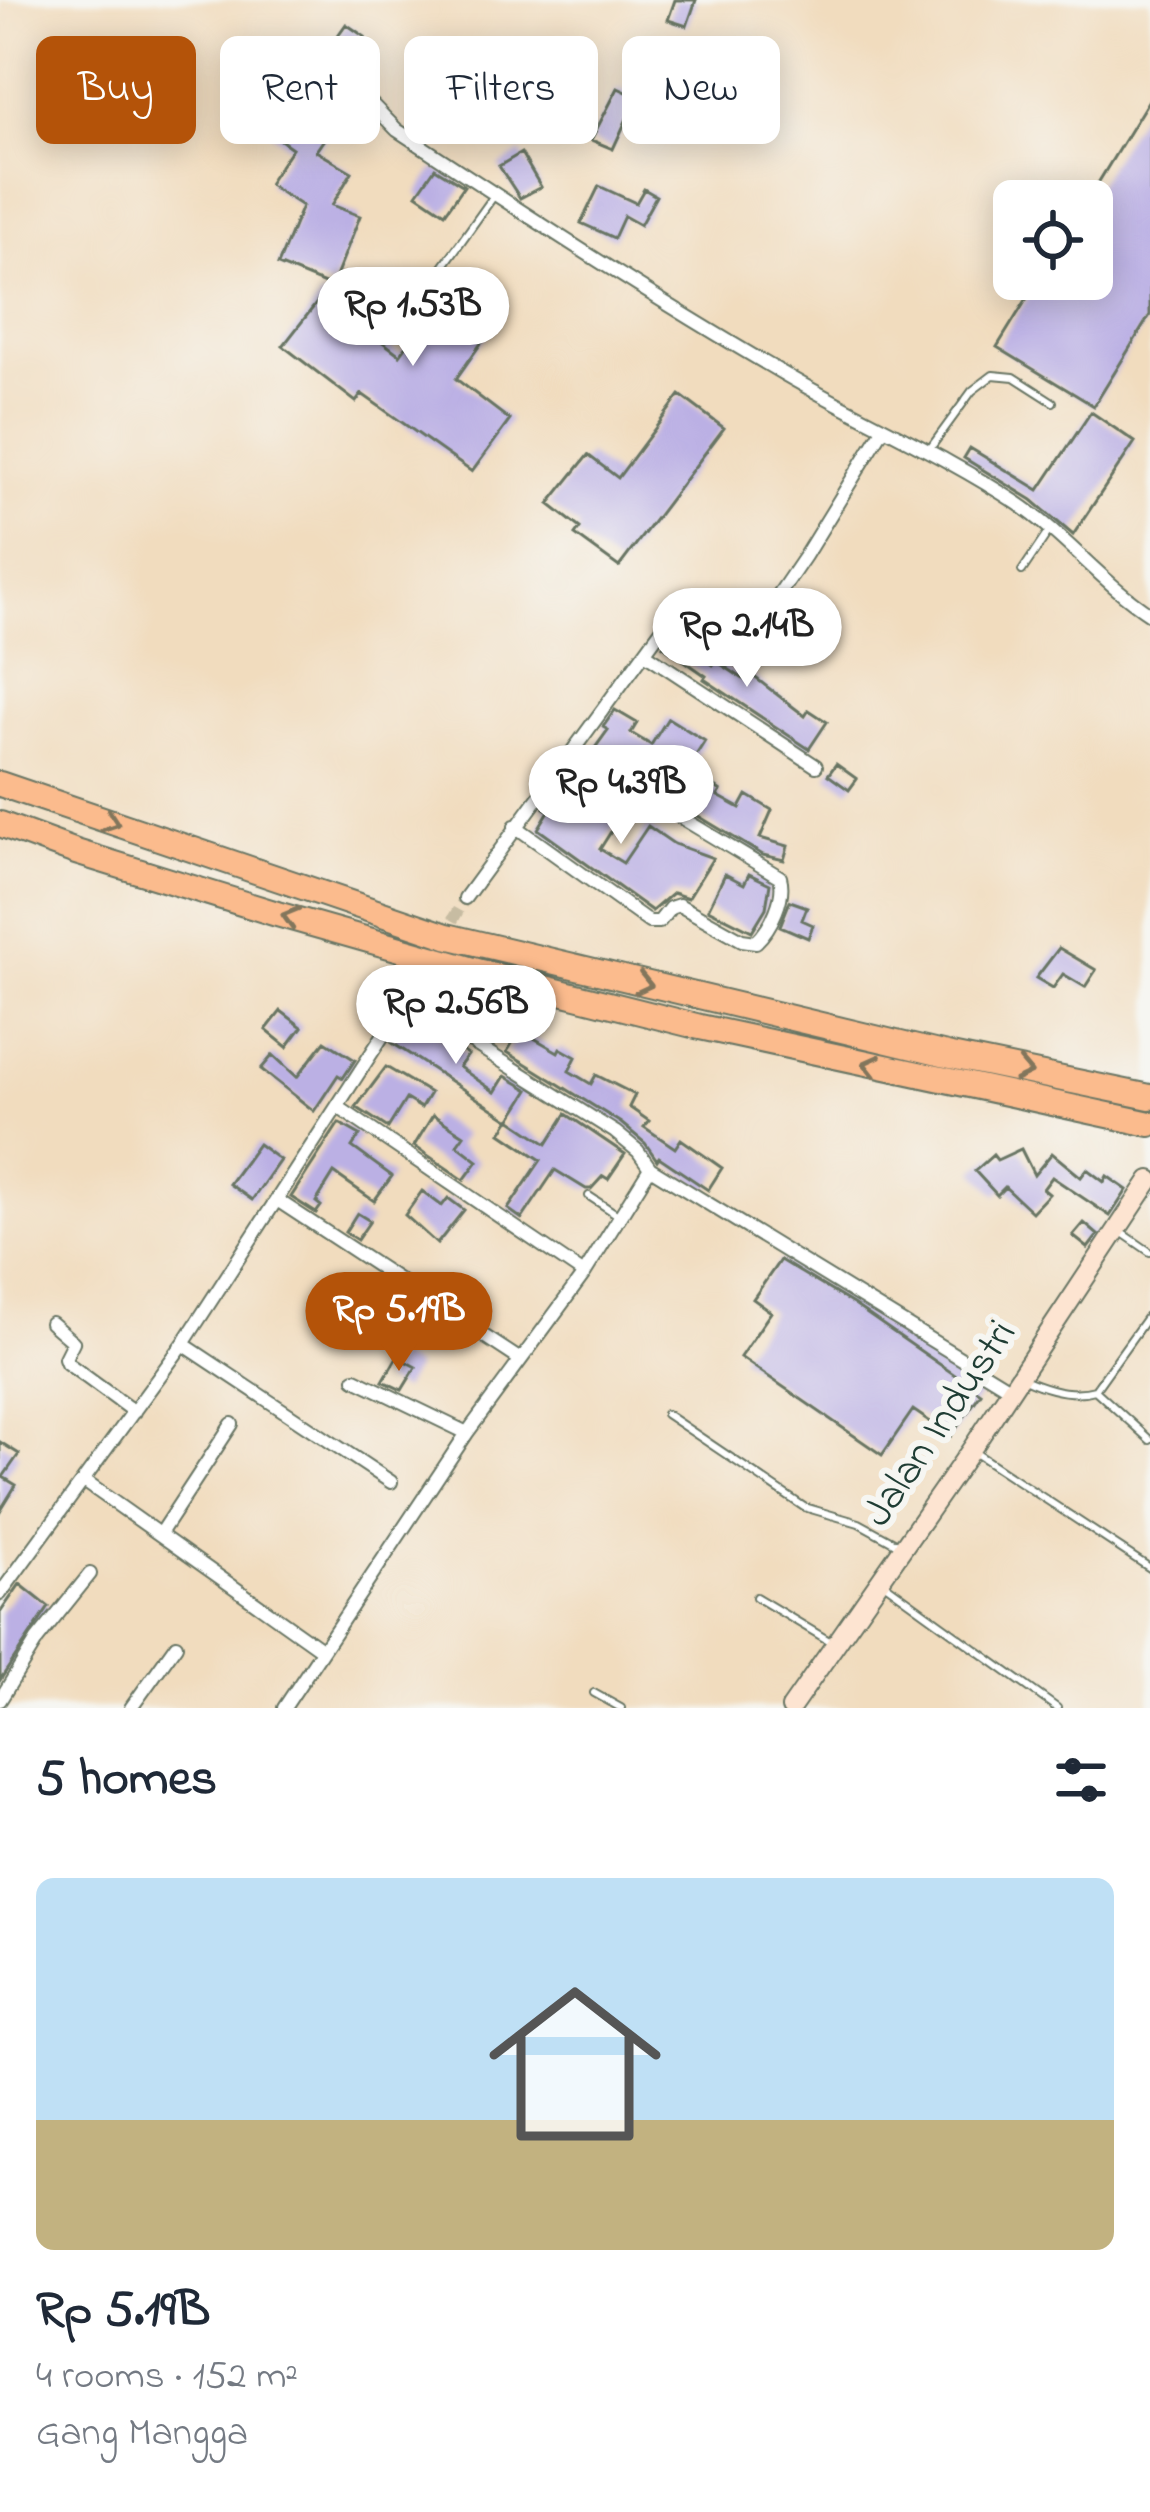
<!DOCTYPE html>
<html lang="en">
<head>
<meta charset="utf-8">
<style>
	:root { --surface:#fff; --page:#f2f2f3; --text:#1f2937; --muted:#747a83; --line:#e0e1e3; --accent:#b45309 }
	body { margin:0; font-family:"Indie Flower",sans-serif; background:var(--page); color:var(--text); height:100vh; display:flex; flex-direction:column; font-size:45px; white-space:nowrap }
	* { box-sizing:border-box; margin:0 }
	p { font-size:39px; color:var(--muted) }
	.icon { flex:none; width:66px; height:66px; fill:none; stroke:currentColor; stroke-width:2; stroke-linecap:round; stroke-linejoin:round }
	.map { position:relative; height:1708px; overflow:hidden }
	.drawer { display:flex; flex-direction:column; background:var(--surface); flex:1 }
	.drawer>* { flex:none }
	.top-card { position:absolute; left:36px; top:36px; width:1080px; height:108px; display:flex; gap:24px }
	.tools { position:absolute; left:993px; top:180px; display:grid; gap:24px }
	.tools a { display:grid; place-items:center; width:120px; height:120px; border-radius:18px; background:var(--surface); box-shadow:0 6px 30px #0003; font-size:60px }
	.price { position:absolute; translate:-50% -102px; padding:0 27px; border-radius:42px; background:#fff; color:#222; font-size:39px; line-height:78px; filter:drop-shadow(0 3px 6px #0008) }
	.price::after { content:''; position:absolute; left:50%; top:72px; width:36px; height:27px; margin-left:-18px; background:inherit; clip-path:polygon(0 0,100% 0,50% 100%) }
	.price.active { background:var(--accent); color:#fff }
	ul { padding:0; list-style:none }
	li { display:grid; align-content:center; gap:24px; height:636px; padding:0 36px }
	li+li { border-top:3px solid var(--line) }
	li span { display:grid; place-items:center; height:372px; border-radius:18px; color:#555 }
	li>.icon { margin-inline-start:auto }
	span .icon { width:216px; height:216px; fill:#fffc; stroke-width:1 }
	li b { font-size:51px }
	h2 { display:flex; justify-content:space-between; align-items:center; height:144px; padding:0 36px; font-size:51px }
	.pill { padding:0 42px; border-radius:18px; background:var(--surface); box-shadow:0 6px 30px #0003; font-size:42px; line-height:108px }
	.pill.active { background:var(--accent); color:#fff }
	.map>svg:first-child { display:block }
	.building { fill:#bbb0e4 }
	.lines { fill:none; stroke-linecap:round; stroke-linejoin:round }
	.street-tunnel { stroke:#c7bca2; stroke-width:12; stroke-dasharray:12 6; stroke-linecap:butt }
	.lane-casing { stroke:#687564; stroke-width:10 }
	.street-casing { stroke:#687564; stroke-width:16 }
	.secondary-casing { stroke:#687564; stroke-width:22 }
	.highway-casing { stroke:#687564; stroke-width:28 }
	.lane { stroke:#fff; stroke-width:6 }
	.street { stroke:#fff; stroke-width:12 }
	.secondary { stroke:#fde4d1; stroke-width:18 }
	.highway { stroke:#fbbb8d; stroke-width:24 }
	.oneway { stroke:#82765c }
	.labels { text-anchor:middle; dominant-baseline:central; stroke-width:12; stroke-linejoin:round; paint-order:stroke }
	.street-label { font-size:42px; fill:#1f3d34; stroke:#f6f6f2 }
</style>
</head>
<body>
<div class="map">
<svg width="1150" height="1708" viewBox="0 0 1150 1708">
	<rect width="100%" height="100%" fill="#f6f6f2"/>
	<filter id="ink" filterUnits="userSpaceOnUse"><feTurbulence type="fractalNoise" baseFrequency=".00833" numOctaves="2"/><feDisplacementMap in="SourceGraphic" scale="24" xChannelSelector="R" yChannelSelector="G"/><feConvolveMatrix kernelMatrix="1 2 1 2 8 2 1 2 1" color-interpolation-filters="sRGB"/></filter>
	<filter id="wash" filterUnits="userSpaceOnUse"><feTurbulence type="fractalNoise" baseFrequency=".004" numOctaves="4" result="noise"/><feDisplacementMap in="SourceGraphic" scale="48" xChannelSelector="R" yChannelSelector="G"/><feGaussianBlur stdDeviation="2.7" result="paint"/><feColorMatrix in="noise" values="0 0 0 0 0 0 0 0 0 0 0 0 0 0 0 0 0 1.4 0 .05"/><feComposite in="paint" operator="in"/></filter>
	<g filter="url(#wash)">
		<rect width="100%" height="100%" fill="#f1dcbe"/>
		<g id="blocks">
			<!-- building -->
			<path class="building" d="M675,0H696L687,26L668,20Z
				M346,24L365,37L354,53L374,66L316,151L352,172L332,205L360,216L332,287L278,265L302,206L268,184L292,148L269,132Z
				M652,39L670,49L658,70L641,61Z
				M618,88L637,97L613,149L591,140Z
				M1150,98V315L1094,406L997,347L1039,279H1092V201H1087Z
				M521,153L541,187L520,198L499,166Z
				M435,168L464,186L445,213L417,194Z
				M599,186L636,203L644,189L656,196L640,225L624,216L614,238L581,223Z
				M456,275L505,309L456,379L510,420L472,472L362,394L356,402L283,346L322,296L400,355Z
				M680,395L724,428L619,567L575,535L580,528L549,504L588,455L618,478Z
				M1091,412L1135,442L1073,535L1032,500L964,458L970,448L1039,490Z
				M684,616L700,626L687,646L713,665L716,661L748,682L753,676L805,716L809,710L827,722L809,749L704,679L706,676L663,646Z
				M615,710L637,723L631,733L651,745L668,718L705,741L688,768L721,791L718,796L740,808L747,795L772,810L760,838L788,846L784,860L763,855L592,752L608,730L603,727Z
				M836,764L857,779L849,790L828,775Z
				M585,772L613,789L606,800L624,811L600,849L623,863L648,826L674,844L713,858L688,898L673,893L652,911L538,829L549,811L544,808L554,794L566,802Z
				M725,874L744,884L749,874L770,884L766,908L752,931L708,909Z
				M790,901L807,907L802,920L813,925L808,938L780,926Z
				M1059,948L1096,970L1085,987L1063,974L1053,988L1036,978Z
				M281,1011L302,1027L287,1047L266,1030Z
				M409,1015L468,1055L459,1067L495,1092L505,1076L529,1090L510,1120L391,1042Z
				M520,1030L558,1052L560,1048L576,1057L569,1071L591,1084L596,1075L635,1095L629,1107L649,1121L644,1127L675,1148L681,1139L722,1168L708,1190L659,1157L657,1160L645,1143L621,1123L507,1052Z
				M325,1041L355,1060L343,1078L338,1075L314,1111L261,1069L273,1055L297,1077Z
				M386,1067L430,1093L421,1108L406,1099L388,1128L356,1107Z
				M566,1114L625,1154L608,1179L603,1176L591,1189H586L555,1170L522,1219L508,1209L541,1160L501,1133L510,1119L547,1144Z
				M433,1115L464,1135L457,1145L478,1161L464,1180L414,1146Z
				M339,1123L360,1135L352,1147L392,1176L374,1201L334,1173L316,1202L321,1206L316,1213L291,1197Z
				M258,1144L280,1160L252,1200L229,1184Z
				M1021,1149L1034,1175L1052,1153L1081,1177L1087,1169L1104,1182L1107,1176L1127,1190L1110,1216L1052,1177L1043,1189L1049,1194L1032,1212L1005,1187L997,1195L975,1171L993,1155L997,1160Z
				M422,1191L442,1206L448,1198L464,1210L437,1244L405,1215Z
				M357,1213L370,1221L357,1240L345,1232Z
				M1084,1223L1098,1235L1088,1248L1073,1236Z
				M780,1260L853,1304L981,1393L951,1436L913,1410L882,1455L740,1357L771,1312L753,1299Z
				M397,1357L416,1367L402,1390L383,1381Z
				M0,1442L19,1454L3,1477L16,1485L0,1511Z
				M20,1584L49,1607L0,1680V1613Z"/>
		</g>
	</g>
	<g filter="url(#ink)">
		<use href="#blocks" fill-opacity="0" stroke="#687564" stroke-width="3"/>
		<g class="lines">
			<!-- street-tunnel -->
			<path class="street-tunnel" d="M417,983L465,898"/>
			<defs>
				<path id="lane" d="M395,334L493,197
					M929,450L972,391L993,375L1014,377L1053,402
					M1022,571L1049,531
					M589,1196L621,1217
					M1121,1232L1150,1252
					M1150,1313L1095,1390L1150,1440
					M1024,1379C1046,1389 1071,1397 1095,1390
					M666,1414L804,1507L859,1523L901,1546
					M974,1452L1150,1568
					M881,1581L1057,1708
					M756,1597L831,1642
					M594,1693L621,1708"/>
				<path id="street" d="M364,96L397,130C525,214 653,298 784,374C861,419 943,454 1017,503C1065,535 1101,582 1150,614
					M747,641L805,556L883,429
					M646,654L816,766
					M515,826L649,922H659L670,908L679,905L742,940L756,942C771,928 786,897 780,877L572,752
					M465,898L675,611
					M406,1001L615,1132L638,1151L650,1168L1011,1389
					M338,1107L584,1274
					M277,1200L519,1359
					M51,1323L73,1342L65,1358L67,1363L134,1412
					M183,1344L391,1482
					M355,1379L467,1433
					M84,1481L321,1649
					M161,1532L232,1424
					M0,1594L183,1344L417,983
					M0,1700L37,1640L90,1574
					M131,1708L176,1645
					M284,1708L467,1433L584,1274L650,1168"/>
				<path id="secondary" d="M791,1708L971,1450L1150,1180"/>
				<path id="highway" d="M0,784L447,936L951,1056L1150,1097
					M0,824L76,852L277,914L481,972L700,1027L1150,1124"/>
			</defs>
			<!-- lane casing -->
			<use href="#lane" class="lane-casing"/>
			<!-- street casing -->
			<use href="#street" class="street-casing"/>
			<!-- secondary casing -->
			<use href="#secondary" class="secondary-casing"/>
			<!-- highway casing -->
			<use href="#highway" class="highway-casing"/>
			<!-- lane -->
			<use href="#lane" class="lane"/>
			<!-- street -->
			<use href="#street" class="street"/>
			<!-- secondary -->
			<use href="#secondary" class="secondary"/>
			<!-- highway -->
			<use href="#highway" class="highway"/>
		</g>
		<!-- one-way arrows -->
		<defs><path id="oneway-chevron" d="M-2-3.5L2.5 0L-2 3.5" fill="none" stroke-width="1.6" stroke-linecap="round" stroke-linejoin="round" transform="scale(3)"/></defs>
		<g class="oneway">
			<use href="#oneway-chevron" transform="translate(111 822) rotate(19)"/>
			<use href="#oneway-chevron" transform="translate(290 917) rotate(-164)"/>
			<use href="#oneway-chevron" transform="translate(644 984) rotate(13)"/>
			<use href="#oneway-chevron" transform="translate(871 1065) rotate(-166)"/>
			<use href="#oneway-chevron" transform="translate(1024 1071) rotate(12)"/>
		</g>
	</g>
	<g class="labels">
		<!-- street labels -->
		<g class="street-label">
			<text transform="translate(941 1424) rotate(-56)">Jalan Industri</text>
		</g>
	</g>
</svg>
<div class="tools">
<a><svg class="icon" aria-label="locate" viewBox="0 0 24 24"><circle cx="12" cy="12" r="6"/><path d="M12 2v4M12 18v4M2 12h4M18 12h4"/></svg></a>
</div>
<b class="price" style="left:413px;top:369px">Rp 1.53B</b>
<b class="price" style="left:747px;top:690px">Rp 2.14B</b>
<b class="price" style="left:621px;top:847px">Rp 4.39B</b>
<b class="price" style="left:456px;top:1067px">Rp 2.56B</b>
<b class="price active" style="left:399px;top:1374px">Rp 5.19B</b>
<div class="top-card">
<a class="pill active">Buy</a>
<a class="pill">Rent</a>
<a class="pill">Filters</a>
<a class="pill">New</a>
</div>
</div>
<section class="drawer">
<h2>5 homes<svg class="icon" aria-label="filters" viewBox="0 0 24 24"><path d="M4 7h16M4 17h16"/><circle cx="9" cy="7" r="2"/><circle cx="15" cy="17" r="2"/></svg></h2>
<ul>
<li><span style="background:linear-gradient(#bfe0f5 65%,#c2b280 0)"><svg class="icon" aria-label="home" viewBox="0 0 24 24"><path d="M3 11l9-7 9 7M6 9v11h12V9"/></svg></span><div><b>Rp 5.19B</b><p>4 rooms · 152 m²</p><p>Gang Mangga</p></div></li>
</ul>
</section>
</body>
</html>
